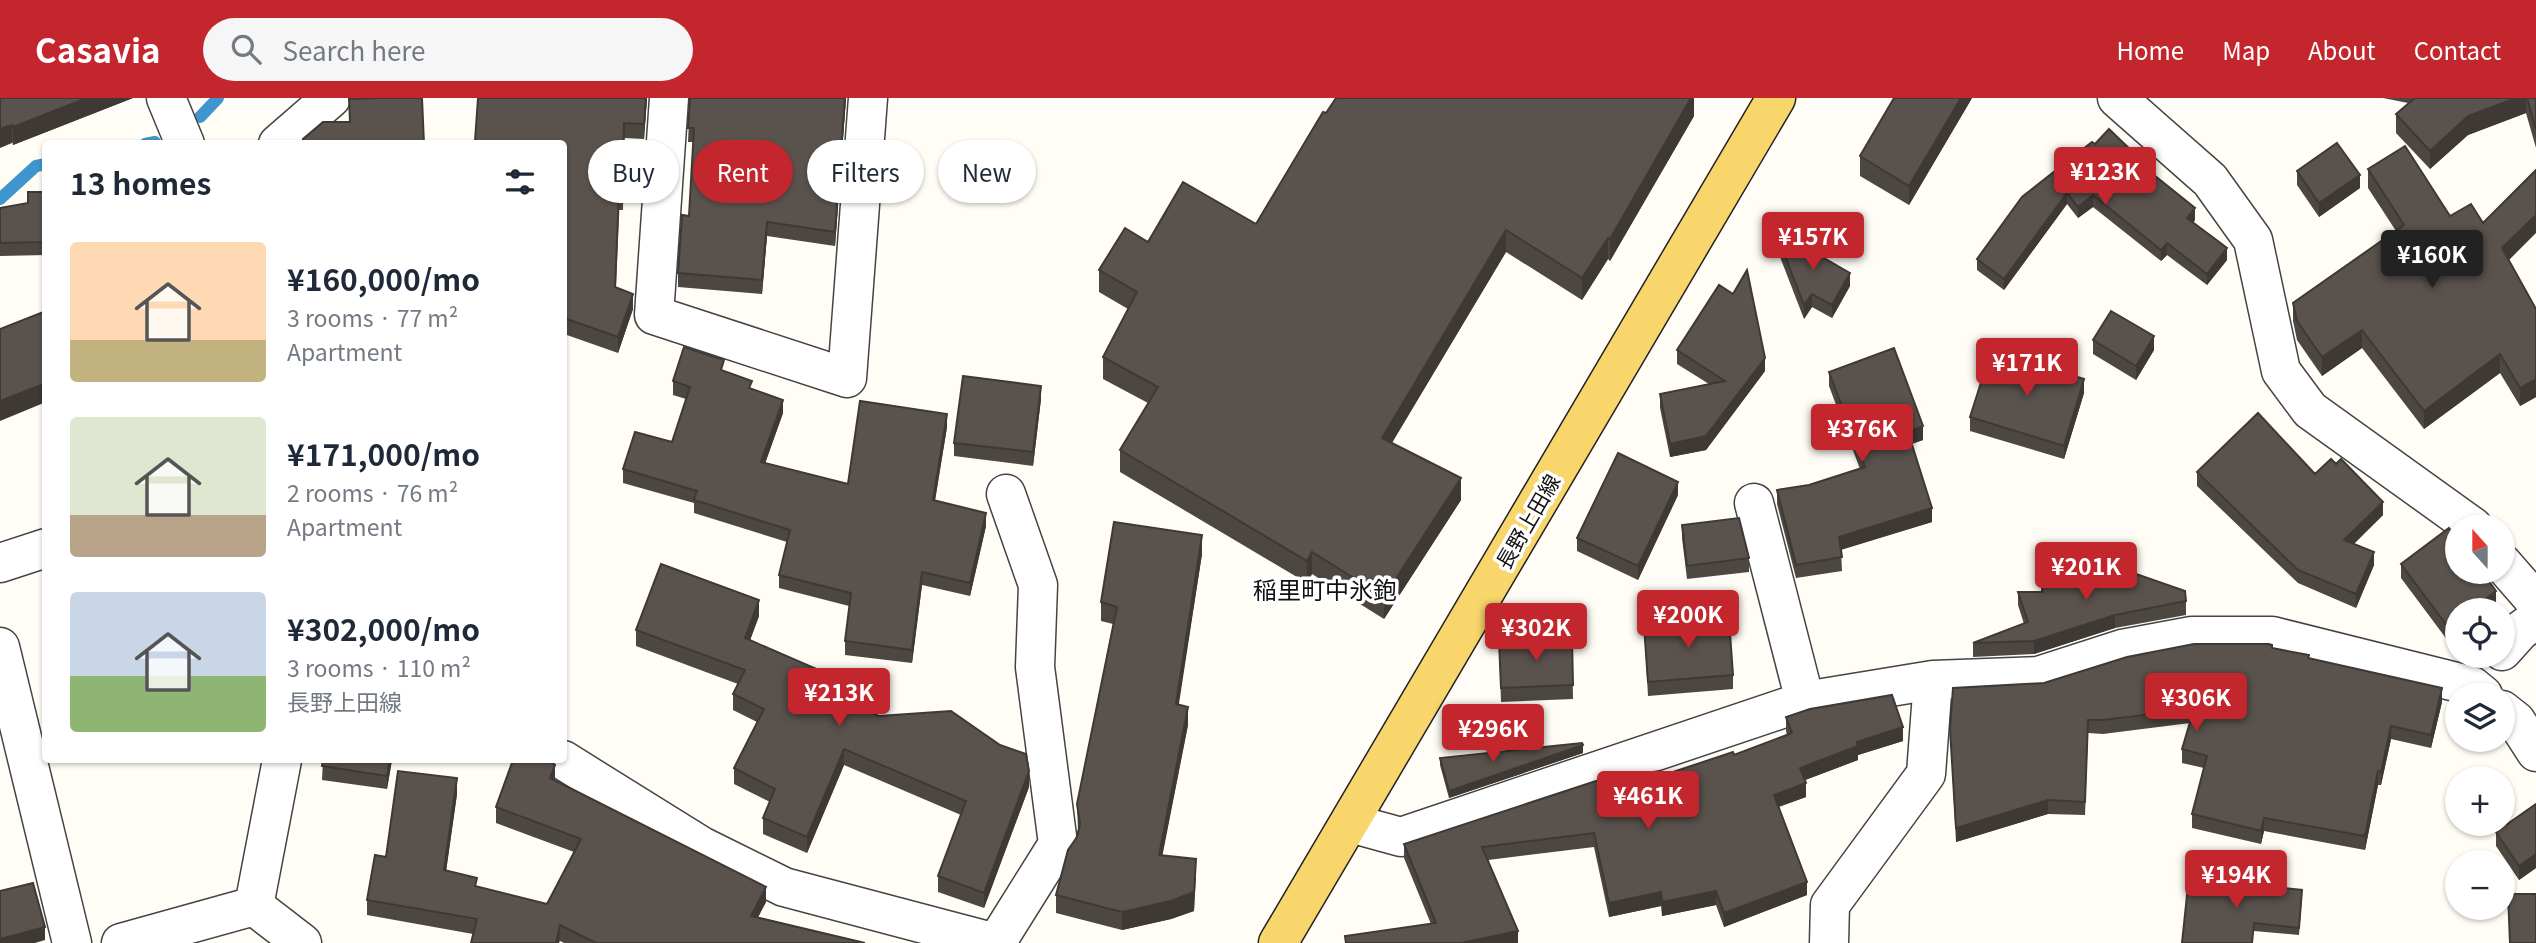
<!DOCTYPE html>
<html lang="en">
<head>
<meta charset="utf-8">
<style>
	:root { --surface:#fff; --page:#f6f6f7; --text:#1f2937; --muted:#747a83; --accent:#c4262e }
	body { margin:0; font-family:Georgia,"Noto Sans JP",serif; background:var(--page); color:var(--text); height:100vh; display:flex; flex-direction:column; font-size:26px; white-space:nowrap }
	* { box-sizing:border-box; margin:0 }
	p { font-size:23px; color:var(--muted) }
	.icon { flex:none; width:38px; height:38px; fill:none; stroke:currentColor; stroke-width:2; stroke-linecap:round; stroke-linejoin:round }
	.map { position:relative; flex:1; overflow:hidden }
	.details { position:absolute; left:42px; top:42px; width:525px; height:623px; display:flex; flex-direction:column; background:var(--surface); border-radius:7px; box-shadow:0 2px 5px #0004 }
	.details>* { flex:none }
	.top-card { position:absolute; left:588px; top:42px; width:665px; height:63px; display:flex; gap:14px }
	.needle { width:46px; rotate:339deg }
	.fabs { position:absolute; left:2445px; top:416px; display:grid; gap:14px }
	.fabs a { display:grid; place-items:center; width:70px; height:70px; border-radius:50%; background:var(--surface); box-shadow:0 2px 5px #0004; font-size:35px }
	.price { position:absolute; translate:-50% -60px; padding:0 16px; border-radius:7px; background:var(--accent); color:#fff; font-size:23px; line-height:46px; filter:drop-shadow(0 2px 4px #0008) }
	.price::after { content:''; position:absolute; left:50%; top:42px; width:21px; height:16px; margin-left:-10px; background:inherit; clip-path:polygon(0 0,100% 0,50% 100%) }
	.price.current { background:#222; color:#fff }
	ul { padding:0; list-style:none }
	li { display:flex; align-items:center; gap:21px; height:175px; padding:0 28px }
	li span { display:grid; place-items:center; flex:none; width:196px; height:140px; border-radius:7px; color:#555 }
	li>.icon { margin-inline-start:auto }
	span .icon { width:84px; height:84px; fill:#fffc; stroke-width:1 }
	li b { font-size:30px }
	h2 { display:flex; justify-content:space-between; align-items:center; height:84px; padding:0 28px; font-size:30px }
	.tag { padding:0 24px; border-radius:32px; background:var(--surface); box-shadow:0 2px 5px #0004; font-size:24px; line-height:63px }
	.tag.current { background:var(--accent); color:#fff }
	header { display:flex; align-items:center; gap:42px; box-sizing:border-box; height:98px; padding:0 35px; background:var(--accent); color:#fff }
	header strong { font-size:33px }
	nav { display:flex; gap:38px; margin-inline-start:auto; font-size:24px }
	.search { width:490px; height:63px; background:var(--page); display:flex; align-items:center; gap:18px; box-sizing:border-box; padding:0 24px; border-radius:38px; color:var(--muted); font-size:26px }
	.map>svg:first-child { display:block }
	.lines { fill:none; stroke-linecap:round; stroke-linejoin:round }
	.stream { stroke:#3f96cf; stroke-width:12 }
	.minor-casing { stroke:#444; stroke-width:41 }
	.major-casing { stroke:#222; stroke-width:41 }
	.minor { stroke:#fff; stroke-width:38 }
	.major { stroke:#f9d66b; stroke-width:38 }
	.wall { fill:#4d4742 }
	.shaded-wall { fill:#3f3936 }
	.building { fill:#5a524d; stroke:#3f3936; stroke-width:2 }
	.labels { text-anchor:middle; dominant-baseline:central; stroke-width:7; stroke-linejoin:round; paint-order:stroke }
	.street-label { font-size:21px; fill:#111; stroke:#fff }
	.quarter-label { font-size:24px; fill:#111; stroke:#fff }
</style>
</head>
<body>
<header>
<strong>Casavia</strong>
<div class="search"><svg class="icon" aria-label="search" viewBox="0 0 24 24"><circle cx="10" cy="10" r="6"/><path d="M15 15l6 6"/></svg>Search here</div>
<nav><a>Home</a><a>Map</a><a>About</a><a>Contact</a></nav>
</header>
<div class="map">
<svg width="2536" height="845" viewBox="0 0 2536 845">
	<rect width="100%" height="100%" fill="#fffdf5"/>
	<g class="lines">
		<!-- stream -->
		<path class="stream" d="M200,19L218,0
			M145,46L155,44
			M0,101L36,68L46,66"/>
		<defs>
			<path id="minor" d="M166,0L185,46
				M669,0L654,217L847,280L868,0
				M2117,0L2210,82L2253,142L2281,273L2310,312L2473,429
				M278,46L331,0
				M1754,405L1805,603
				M0,465L46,450
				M2502,465L2536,504
				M0,549L72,845
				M2502,553L2520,533L2536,521
				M2502,612L2516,623L2536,654
				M563,662L701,748L784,789L996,845
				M1350,725L1401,739L1805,603L1933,582L2038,578L2122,551L2192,538H2272L2472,588L2483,597
				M254,808L282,662
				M254,808L302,845
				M121,845L254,808
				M996,845L1058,746L1035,569L1038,487L1006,396
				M1829,845L1830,807L1926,676L1933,582"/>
			<path id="major" d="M1278,845L1776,0"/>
		</defs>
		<!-- minor casing -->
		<use href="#minor" class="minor-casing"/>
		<!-- major casing -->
		<use href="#major" class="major-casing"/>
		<!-- minor -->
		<use href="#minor" class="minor"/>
		<!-- major -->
		<use href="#major" class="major"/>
	</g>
	<!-- wall -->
	<path class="wall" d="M0,0H133L13,47Z
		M478,0H647L644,41L624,40L623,112H619L616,189L633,211L618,255L564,236V46H475Z
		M690,0H846L835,148L767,138L762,196L678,189V175L689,118L693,44H688Z
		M1694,0V18L1610,163L1608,161L1582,202L1506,154L1392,345L1461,402L1384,521L1312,476L1307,485L1120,374V352L1148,305L1103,281V259L1128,211L1099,194V172L1148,144L1256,126L1326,15Z
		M1972,0L1909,107L1860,78V58Z
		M2383,0H2536V50L2526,15L2468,37L2430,71L2396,35V16L2408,5Z
		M2095,46L2137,63L2195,122L2193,125L2227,162L2207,187L2167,157L2161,163L2093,109L2078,120L2067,106L2004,192L1977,172V161Z
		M2368,71L2450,118L2483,125L2509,162L2536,211V299L2520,308L2500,275L2424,331L2362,250L2322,278L2297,242L2293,223V205L2396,133L2368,90Z
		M2297,73L2360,90L2319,119L2297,87Z
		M46,94V157L0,158V110L28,105Z
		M1775,132L1850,188L1832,220L1812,209L1804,221L1775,146Z
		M2093,242L2154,252L2136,282L2093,256Z
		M1677,252L1765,273L1706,352L1670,359L1660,310V296L1709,286L1677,266Z
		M724,274L752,291L783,315L765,365L848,386L947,329L935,402L986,428L970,498L922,487L912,565L845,557V543L849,508L779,490V477L787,444L694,415V405L623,385V371L672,344L686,301L673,297V283Z
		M1829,274L1923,342L1912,346L1932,424L1841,452L1842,473L1796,480L1777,406V392L1809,387L1860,371L1829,288Z
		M2084,295L2064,361L1970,333V319Z
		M1041,301L1033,368L954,358V345Z
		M2197,374L2315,376L2383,417L2354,446L2374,467L2356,510L2298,485L2197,388Z
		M1678,397L1638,482L1577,453V440Z
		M1682,427L1749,460V474L1687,481L1682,440Z
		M1202,456L1178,607L1188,627L1162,757L1196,779L1194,813L1171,821L1122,832L1056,815V797L1078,732L1077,706L1113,526L1101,523V504Z
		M2401,466L2496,507L2457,513V536L2448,543L2401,480Z
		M2041,483L2186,503V517L2115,530L2034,556L1973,559V545L2024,526L2018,507V494H2041Z
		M759,518L750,542L851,601L849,606L1029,689L984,810L938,794V778L961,717L844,667L807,755L763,736V720L770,704L734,686V670L757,624L733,612V596L738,586L636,548V532Z
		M1644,528L1733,577V591L1648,598Z
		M1572,540L1573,601L1501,604L1499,543Z
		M2272,550L2309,561L2442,604L2431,650L2391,641L2381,687H2378L2365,752L2264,733L2261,746L2192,730V716L2204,670L2182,665V651L2190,625L2103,636L2088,635L2085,717L2048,716L1956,744L1950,631L2044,585Z
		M1786,619L1903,643L1858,657V662L1805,682L1806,699L1779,709L1807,797L1724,829L1716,807L1662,818L1661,808L1609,819L1594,749L1488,762L1518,845H1345V838L1431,826L1404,760V746L1661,678L1734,657L1787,637L1786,633Z
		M1583,655L1449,700L1440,667V660Z
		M323,662H392L387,691L322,682Z
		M555,683L766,804L758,819L865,845H564L560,843L559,845H471L473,836L367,817V802L386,759L457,696L446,773L477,789L547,806L574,754L496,725V709Z
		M2536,706V770L2519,782L2496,748V734Z
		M2249,786L2302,800L2299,837L2254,833Z"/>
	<!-- shaded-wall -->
	<path class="shaded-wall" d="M87,0H133L13,47V29Z
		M646,0H647L644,41V26Z
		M845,0H846L835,148V134Z
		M1691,0H1694V18L1610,163V141Z
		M1961,0H1972L1909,107V88Z
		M2516,0H2526V15L2468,37L2430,71V53L2468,18Z
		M12,27V45L0,50V31Z
		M2360,77V90L2319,119V105Z
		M2067,95V106L2004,192V181Z
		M2093,97V109L2078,120V109Z
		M2195,110V122L2187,132V120Z
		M2536,117V135L2502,169V150Z
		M767,124V138L762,196V182Z
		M1506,132V154L1382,361V340Z
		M1608,140V161L1582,202V180Z
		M2167,145V157L2161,163V152Z
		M2227,150V162L2207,187V176Z
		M1850,175V188L1832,220V207Z
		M633,196V211L618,255V239Z
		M1812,196V209L1804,221V207Z
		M2362,232V250L2322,278V259Z
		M2154,238V252L2136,282V268Z
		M2500,256V275L2424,331V313Z
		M1765,260V273L1706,352L1670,359V346Z
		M2084,281V295L2064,361V348Z
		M2536,281V299L2520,308V290Z
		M46,285V304L0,323V303Z
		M1041,288V301L1033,368V354Z
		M783,302V315L761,377V364Z
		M947,316V329L933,415V402Z
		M1923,328V342L1908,347V334Z
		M1461,380V402L1384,521V499Z
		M1678,384V397L1638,482V468Z
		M2383,404V417L2344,455V442Z
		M1932,410V424L1839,452V439Z
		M986,415V428L970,498V485Z
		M1202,437V456L1176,625V606Z
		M1312,454V476L1307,485V463Z
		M2374,454V467L2356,510V496Z
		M922,474V487L912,565V552Z
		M2496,493V507L2489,513H2470Z
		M759,502V518L745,556V540Z
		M2115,517V530L2034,556V543Z
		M2457,522V536L2448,543V529Z
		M851,586V601L844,620V604Z
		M2442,590V604L2431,650V637Z
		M1188,609V627L1159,775V757Z
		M2391,628V641L2381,687V674Z
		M1903,629V643L1858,657V662L1800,684V670L1857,644Z
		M1583,647V655L1449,700V693Z
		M844,651V667L807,755V739Z
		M390,662H392L387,691V678Z
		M555,667V683L550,680Z
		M1029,673V689L984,810V795Z
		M2378,673V687L2365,752V738Z
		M457,680V696L444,788V772Z
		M1806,685V699L1774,710V697Z
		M2048,702V716L1956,744V730Z
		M2264,720V733L2261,746V733Z
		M2536,756V770L2519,782V768Z
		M1196,761L1194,813L1171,821L1122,832V814Z
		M1807,784V797L1724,829V815Z
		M766,789V804L751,833V818Z
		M1716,793V807L1662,818V804Z
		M1661,794V808L1609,819V805Z
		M560,827L559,845H556Z
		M45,829V842L35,845H0V841Z
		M1518,833V845H1461Z"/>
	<!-- building -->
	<path class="building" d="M0,0H87L13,29L12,27L0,31Z
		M377,0H422L424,46H303V41L323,24H350L349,1Z
		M478,0H646L644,26L624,25L623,96H619L615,189L633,196L618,239L564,220V46H509L475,43Z
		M690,0H845L835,134L767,124L762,182L678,175L682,117L689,118L694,30H688Z
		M1336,0H1691L1610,141L1608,140L1582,180L1506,132L1382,340L1461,380L1384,499L1312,454L1307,463L1120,352L1158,289L1103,259L1137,194L1099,172L1125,130L1148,144L1183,84L1256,126L1323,14L1326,15Z
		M1894,0H1961L1909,88L1860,58Z
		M2415,0H2516L2468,18L2430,53L2396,16Z
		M2527,0H2536V32Z
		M2109,31L2137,58L2134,61L2195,110L2187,120L2227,150L2207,176L2167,145L2161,152L2093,97L2078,109L2067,95L2004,181L1977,161L2022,99L2092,44L2095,46Z
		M2337,45L2360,77L2319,105L2297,73Z
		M2405,48L2450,118L2471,106L2483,125L2536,72V117L2502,150L2536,211V281L2520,290L2500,256L2424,313L2362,232L2322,259L2297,223L2293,205L2404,127L2368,71Z
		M28,94H46V144L0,145V110L28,105Z
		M1775,132L1850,175L1832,207L1812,196L1804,207Z
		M1747,172L1765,260L1706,338L1670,346L1660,296L1725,283L1677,252L1719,187L1733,196Z
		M46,213V285L0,303V231Z
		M2111,213L2154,238L2136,268L2093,242Z
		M684,249L724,262L721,272L752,283L749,290L783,302L761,364L848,386L860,303L947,316L933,402L986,415L970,485L922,474L912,552L845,543L851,495L779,477L790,432L694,402L697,393L623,371L635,334L672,344L690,289L673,283Z
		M1894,250L1923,328L1908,334L1932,410L1839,439L1842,459L1796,467L1777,392L1809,387L1865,369L1829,274Z
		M1991,253L2084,281L2064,348L1970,319Z
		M963,278L1041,288L1033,354L954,345Z
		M2258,315L2315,376L2331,361L2336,366L2341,361L2383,404L2344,442L2374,454L2356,496L2298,472L2197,374Z
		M1618,355L1678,384L1638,468L1577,440Z
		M1739,420L1749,460L1687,468L1682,427Z
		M1114,424L1202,437L1176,606L1188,609L1159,757L1196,761L1194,794L1171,803L1122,814L1056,797L1068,752L1077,739L1080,726L1077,706L1117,509L1101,504Z
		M2449,430L2457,441V474H2482L2496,493L2470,513H2457V522L2448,529L2401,466Z
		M661,466L759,502L745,540L851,586L844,604L879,618L951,613L1000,647L1026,656L1029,673L984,795L938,778L966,703L844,651L807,739L763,720L775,691L734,670L764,611L733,596L745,572L636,532Z
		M2113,468L2185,493L2186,503L2115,517L2034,543L1973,545L2028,524L2018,494H2043L2041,483Z
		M1729,521L1733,577L1648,584L1644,528Z
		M1572,540L1573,587L1501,590L1499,543Z
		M2194,546H2269L2272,547V550L2309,557L2308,560L2442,590L2431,637L2391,628L2381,674L2378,673L2365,738L2264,720L2261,733L2192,716L2207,658L2182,651L2194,611L2103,622H2088L2085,704L2048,702L1956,730L1950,631L1953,590L2044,585L2127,559Z
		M1892,597L1903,629L1857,644L1858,648L1800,670L1806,685L1774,697L1807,784L1724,815L1716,793L1662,804L1661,794L1609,805L1594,735L1482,749L1518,833L1461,845H1346L1345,838L1436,825L1404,746L1596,683L1660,673L1661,678L1733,654L1734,657L1792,635L1786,619L1810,611Z
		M1582,645L1583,647L1449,693L1440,660Z
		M323,662H390L387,678L322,668Z
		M513,662H549L555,667L550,680L766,789L751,818L865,845H596L560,827L556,845H471L477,821L367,802L375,757L386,759L398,673L457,680L444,772L477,780L475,788L547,806L581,741L496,709Z
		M2536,706V756L2519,768L2496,734Z
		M2189,778L2249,784V786L2302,792L2299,830L2254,825L2252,845H2182Z
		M33,785L45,829L0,841V793Z
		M2508,796H2536V845H2510Z"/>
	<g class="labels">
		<!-- street labels -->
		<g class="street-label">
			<text transform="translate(1527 423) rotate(-60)">長野上田線</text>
		</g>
		<!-- quarter labels -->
		<g class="quarter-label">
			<text x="1325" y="490">稲里町中氷鉋</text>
		</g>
	</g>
</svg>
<div class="fabs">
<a><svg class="needle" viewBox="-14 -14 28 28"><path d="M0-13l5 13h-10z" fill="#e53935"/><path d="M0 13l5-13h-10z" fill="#747a83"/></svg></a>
<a><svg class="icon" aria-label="locate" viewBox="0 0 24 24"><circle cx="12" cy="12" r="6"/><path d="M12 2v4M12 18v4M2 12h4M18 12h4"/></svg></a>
<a><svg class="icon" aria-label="layers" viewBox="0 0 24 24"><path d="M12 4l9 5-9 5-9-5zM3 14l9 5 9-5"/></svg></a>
<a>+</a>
<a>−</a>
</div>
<b class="price" style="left:2105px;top:109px">¥123K</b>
<b class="price" style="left:1813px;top:174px">¥157K</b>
<b class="price current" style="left:2432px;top:192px">¥160K</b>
<b class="price" style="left:2027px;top:300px">¥171K</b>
<b class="price" style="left:1862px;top:366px">¥376K</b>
<b class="price" style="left:2086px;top:504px">¥201K</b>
<b class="price" style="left:1688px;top:552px">¥200K</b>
<b class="price" style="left:1536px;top:565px">¥302K</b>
<b class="price" style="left:839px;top:630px">¥213K</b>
<b class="price" style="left:2196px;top:635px">¥306K</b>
<b class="price" style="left:1493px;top:666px">¥296K</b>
<b class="price" style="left:1648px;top:733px">¥461K</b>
<b class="price" style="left:2236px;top:812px">¥194K</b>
<div class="top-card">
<a class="tag">Buy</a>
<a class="tag current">Rent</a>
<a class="tag">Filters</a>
<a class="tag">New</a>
</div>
<section class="details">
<h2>13 homes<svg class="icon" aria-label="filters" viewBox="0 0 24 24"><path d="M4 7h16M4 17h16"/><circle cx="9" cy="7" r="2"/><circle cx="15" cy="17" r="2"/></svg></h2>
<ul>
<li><span style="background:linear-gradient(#ffd9b3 70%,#c2b280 0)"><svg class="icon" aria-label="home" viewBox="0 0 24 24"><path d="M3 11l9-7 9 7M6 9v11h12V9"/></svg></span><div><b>¥160,000/mo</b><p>3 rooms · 77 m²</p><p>Apartment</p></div></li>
<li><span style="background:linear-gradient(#dfe7d0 70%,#b9a48a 0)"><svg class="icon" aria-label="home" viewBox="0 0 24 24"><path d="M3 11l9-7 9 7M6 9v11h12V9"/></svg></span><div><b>¥171,000/mo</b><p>2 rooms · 76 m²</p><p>Apartment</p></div></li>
<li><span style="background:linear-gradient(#c9d6e8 60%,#8fb573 0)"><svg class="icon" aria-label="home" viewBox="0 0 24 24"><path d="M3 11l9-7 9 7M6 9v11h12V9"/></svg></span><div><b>¥302,000/mo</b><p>3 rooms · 110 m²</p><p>長野上田線</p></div></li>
</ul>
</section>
</div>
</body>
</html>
